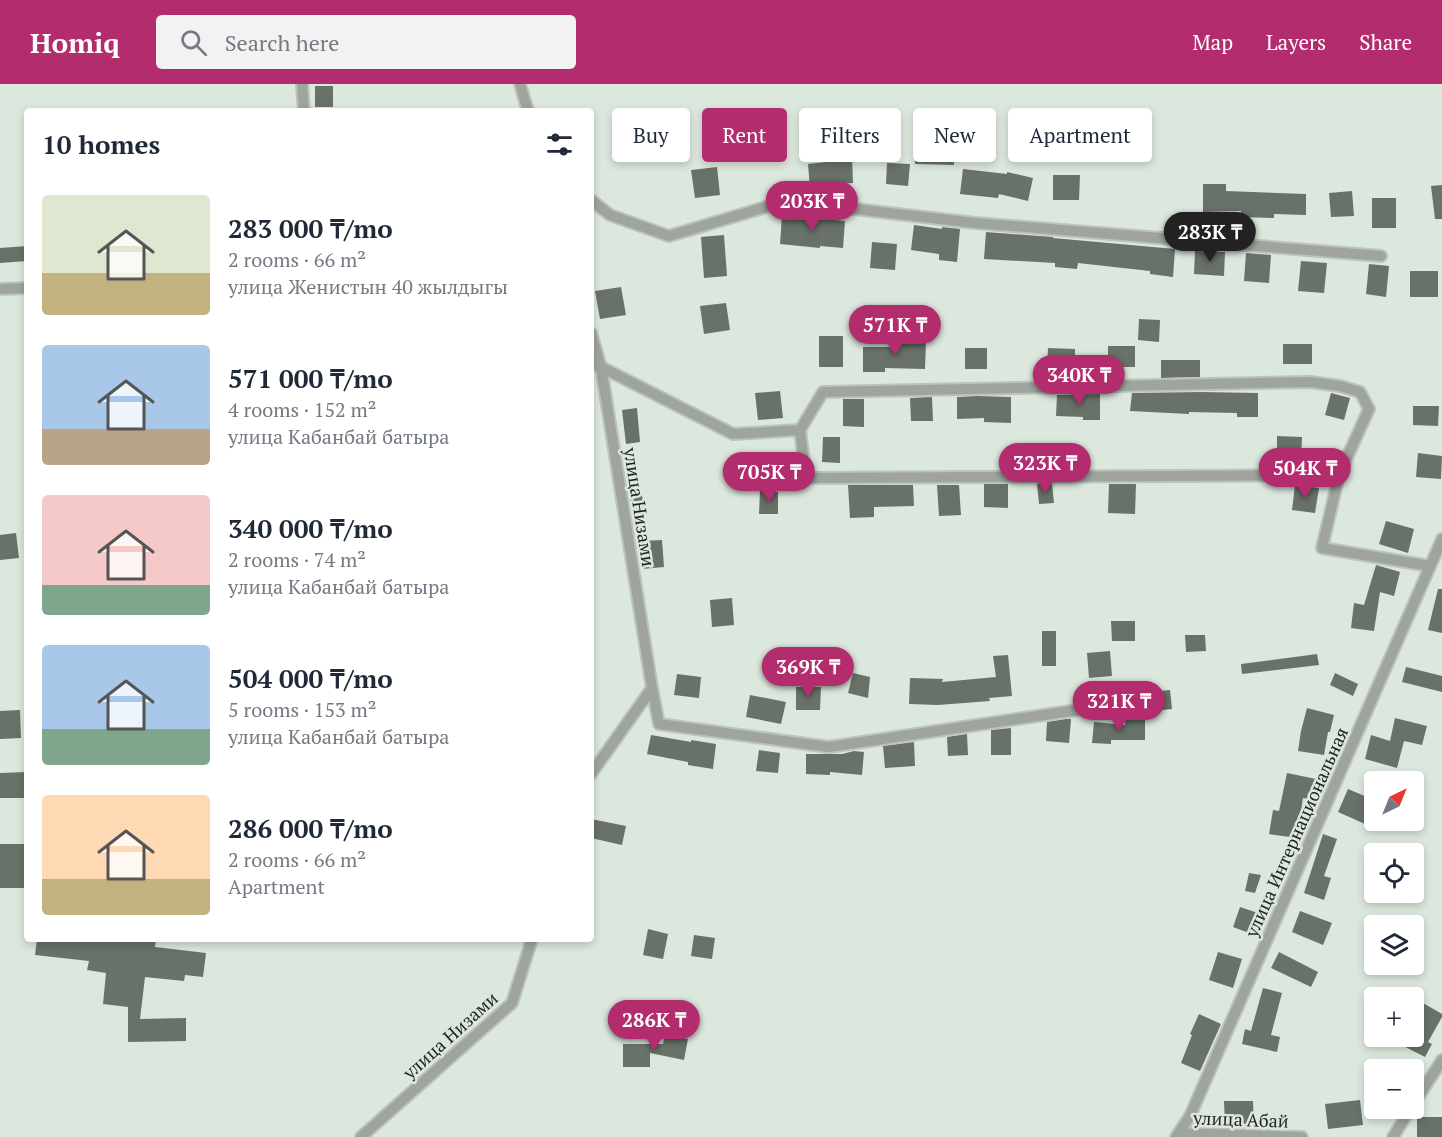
<!DOCTYPE html>
<html lang="en">
<head>
<meta charset="utf-8">
<style>
	:root { --surface:#fff; --page:#f2f2f3; --text:#1f2937; --muted:#747a83; --accent:#b32c6e }
	body { margin:0; font-family:"PT Serif",serif; background:var(--page); color:var(--text); height:100vh; display:flex; flex-direction:column; font-size:22px; white-space:nowrap }
	* { box-sizing:border-box; margin:0 }
	p { font-size:20px; color:var(--muted) }
	.icon { flex:none; width:33px; height:33px; fill:none; stroke:currentColor; stroke-width:2; stroke-linecap:round; stroke-linejoin:round }
	.map { position:relative; flex:1; overflow:hidden }
	.side { position:absolute; left:24px; top:24px; width:570px; height:834px; display:flex; flex-direction:column; background:var(--surface); border-radius:6px; box-shadow:0 3px 9px #0003 }
	.side>* { flex:none }
	.hud { position:absolute; left:612px; top:24px; width:570px; height:54px; display:flex; gap:12px }
	.needle { width:39px; rotate:43deg }
	.controls { position:absolute; left:1364px; top:687px; display:grid; gap:12px }
	.controls a { display:grid; place-items:center; width:60px; height:60px; border-radius:6px; background:var(--surface); box-shadow:0 3px 9px #0003; font-size:30px }
	.price { position:absolute; translate:-50% -51px; padding:0 14px; border-radius:21px; background:var(--accent); color:#fff; font-size:20px; line-height:39px; filter:drop-shadow(0 2px 3px #0008) }
	.price::after { content:''; position:absolute; left:50%; top:36px; width:18px; height:14px; margin-left:-9px; background:inherit; clip-path:polygon(0 0,100% 0,50% 100%) }
	.price.on { background:#222; color:#fff }
	ul { padding:0; list-style:none }
	li { display:flex; align-items:center; gap:18px; height:150px; padding:0 18px }
	li span { display:grid; place-items:center; flex:none; width:168px; height:120px; border-radius:6px; color:#555 }
	li>.icon { margin-inline-start:auto }
	span .icon { width:72px; height:72px; fill:#fffc; stroke-width:1 }
	li b { font-size:26px }
	h2 { display:flex; justify-content:space-between; align-items:center; height:72px; padding:0 18px; font-size:26px }
	.chip { padding:0 21px; border-radius:6px; background:var(--surface); box-shadow:0 3px 9px #0003; font-size:21px; line-height:54px }
	.chip.on { background:var(--accent); color:#fff }
	header { display:flex; align-items:center; gap:36px; box-sizing:border-box; height:84px; padding:0 30px; background:var(--accent); color:#fff }
	header strong { font-size:28px }
	nav { display:flex; gap:33px; margin-inline-start:auto; font-size:21px }
	.search { width:420px; height:54px; background:var(--page); display:flex; align-items:center; gap:15px; box-sizing:border-box; padding:0 21px; border-radius:6px; color:var(--muted); font-size:22px }
	.map>svg:first-child { display:block }
	.building { fill:#697269 }
	.lines { fill:none; stroke-linecap:round; stroke-linejoin:round }
	.minor-casing { stroke:#bac4bb; stroke-width:14 }
	.minor { stroke:#9fa49f; stroke-width:10 }
	.labels { text-anchor:middle; dominant-baseline:central; stroke-width:5; stroke-linejoin:round; paint-order:stroke }
	.street-label { font-size:18px; fill:#1f231f; stroke:#dce7dd }
</style>
</head>
<body>
<header>
<strong>Homiq</strong>
<div class="search"><svg class="icon" aria-label="search" viewBox="0 0 24 24"><circle cx="10" cy="10" r="6"/><path d="M15 15l6 6"/></svg>Search here</div>
<nav><a>Map</a><a>Layers</a><a>Share</a></nav>
</header>
<div class="map">
<svg width="1442" height="1053" viewBox="0 0 1442 1053">
	<rect width="100%" height="100%" fill="#dce7dd"/>
	<!-- building -->
	<path class="building" d="M315,2H333V23H315Z
		M661,29L662,51L641,52L640,30Z
		M915,52L954,53V81L915,80Z
		M835,72H852L853,99L827,100L828,103L810,105L808,80L835,77Z
		M887,79L910,80L908,102L886,100Z
		M717,83L720,111L695,114L691,86Z
		M963,85L1007,90V88L1033,94L1028,117L999,110L998,114L960,110Z
		M1053,91H1080L1079,116H1053Z
		M1203,100H1226V107L1306,110V131L1274,130V134L1241,133V127L1203,128Z
		M1442,101V135H1435L1431,102Z
		M1352,107L1354,132L1331,133L1329,109Z
		M1372,114H1396V144H1372Z
		M782,131L845,137L843,164L820,162V164L780,160Z
		M914,141L942,145V143L960,145L957,178L939,176V170L911,166Z
		M986,148L1053,153V154L1175,165L1173,193L1150,190V187L1078,179L1077,185L1055,183V179L984,175Z
		M724,151L727,192L704,194L701,153Z
		M872,158L897,160L895,186L870,184Z
		M27,162V177L0,179V164Z
		M1195,167L1225,168L1224,192L1194,190Z
		M1246,169L1271,171L1269,199L1244,197Z
		M1301,177L1327,179L1324,209L1298,207Z
		M1369,180L1389,182L1386,213L1366,210Z
		M1410,187H1438V213H1410Z
		M621,203L626,231L600,235L595,207Z
		M726,219L730,246L704,250L700,222Z
		M1139,235L1160,236L1159,258L1138,256Z
		M819,252H843V283H819Z
		M891,255L926,256L925,285L885,284V288H863V263H890Z
		M1283,260H1312V280H1283Z
		M1108,262H1135V283H1108Z
		M965,264H987V285H965Z
		M1048,264L1075,265V285L1047,284Z
		M1161,276H1200V293L1161,294Z
		M780,307L783,334L758,336L755,309Z
		M1201,308L1258,309V333H1237V329L1189,328V330L1130,327L1132,309Z
		M1331,309L1350,314L1344,336L1325,331Z
		M1100,310V336H1083V333L1056,332L1057,311Z
		M978,312L1011,313V339L984,338V334L957,335V313Z
		M932,313L933,337H911L910,314Z
		M843,315H864V343L843,342Z
		M1413,322H1439L1438,342L1413,341Z
		M637,324L640,358L626,360L622,326Z
		M1277,352L1302,353L1301,376L1277,375Z
		M823,353H840V379L822,378Z
		M1418,369L1442,372L1441,395L1416,393Z
		M984,400H1008V424L984,423Z
		M1037,400H1052L1054,419L1039,420Z
		M1109,400H1136L1135,430L1108,429Z
		M848,401H913L914,422L874,423V433L850,434Z
		M937,401H959L961,431L939,432Z
		M1295,401L1319,404L1315,429L1292,426Z
		M641,406L646,436L634,438L629,408Z
		M760,407L778,408V430H759Z
		M1386,437L1414,445L1408,469L1379,460Z
		M16,449L19,474L0,476V451Z
		M662,456L664,483L642,485L640,457Z
		M1376,481L1400,488L1394,512L1380,508L1374,547L1351,544L1354,519L1364,521Z
		M1438,505H1442V549L1428,546Z
		M732,514L734,541L712,543L710,516Z
		M1111,537H1135V557H1112Z
		M1042,547H1056V582H1042Z
		M1185,551H1205L1206,567L1186,568Z
		M1110,567L1112,592L1089,594L1087,569Z
		M1317,570L1319,581L1242,590L1241,580Z
		M1008,571L1012,612L989,614L990,617L938,621L909,620L910,594L943,595L942,598L996,593L993,572Z
		M1406,583L1442,592V608L1402,598Z
		M853,589L870,593L868,614L848,609Z
		M1335,589L1358,600L1353,612L1330,601Z
		M677,590L701,593L699,614L674,611Z
		M796,603H821L820,626H796Z
		M1170,606L1172,625L1152,627L1150,608Z
		M750,611L786,618L781,640L746,633Z
		M1307,624L1334,631L1330,648H1328L1324,671L1298,667L1301,647Z
		M20,626L21,654L0,655V627Z
		M1395,634L1427,642L1422,661L1404,657L1397,684L1365,675L1371,651L1390,657Z
		M1066,635H1071L1069,659L1046,657L1047,638Z
		M1125,636H1145V656H1111V660L1092,659L1094,638L1125,641Z
		M1011,644V671H991V646Z
		M967,650L968,671L948,672L947,653Z
		M651,651L691,658V656L716,660L713,685L688,681V678L647,670Z
		M914,658L915,682L885,684L883,662Z
		M759,666L780,669L778,689L756,687Z
		M854,667L864,668L862,691L830,688V691L806,690V670H842Z
		M27,688V714H0V689Z
		M1287,689L1316,695L1312,716L1303,714L1297,754L1269,750L1273,726L1279,727Z
		M1348,705L1374,716V744L1338,728Z
		M591,735L626,742L622,761L591,754Z
		M1323,750L1337,755L1324,792L1331,794L1324,816L1304,809Z
		M0,760H27V804H0Z
		M1249,789L1261,791L1255,809L1245,807Z
		M1240,823L1264,831L1257,852L1233,843Z
		M1300,827L1332,839L1323,861L1292,848Z
		M648,845L668,850L663,875L643,871Z
		M694,851L715,854L712,875L691,872Z
		M37,855H107L119,856V855H156L155,863L206,869L203,893L185,891L184,897L145,893L140,935L186,934V957L128,958V923L103,920L106,889L87,886L89,877L35,871Z
		M1218,868L1242,875L1233,904L1209,896Z
		M1279,868L1318,888L1311,903L1271,884Z
		M1263,904L1282,909L1271,951L1280,953L1277,968L1242,960L1245,945L1251,947Z
		M1423,919L1442,930V933L1428,958L1432,960L1425,973L1384,952H1413V937Z
		M1199,930L1221,940L1200,987L1181,979L1192,951L1190,950Z
		M665,950L688,955L684,976L650,969V983H623V960H663Z
		M1360,1016L1363,1041L1328,1045L1325,1020Z
		M1224,1017H1253L1254,1044L1225,1043Z
		M1417,1033H1442V1053H1417Z"/>
	<g class="lines">
		<defs>
			<path id="minor" d="M302,0L304,27
				M520,0L528,27
				M591,116L610,131L669,152L786,117L975,139L1381,172
				M0,205L27,204
				M591,249L601,283L652,604L659,640L829,663L1138,617
				M591,280L601,283L733,350L800,346L823,308L1310,298L1340,302L1360,308L1369,325L1339,391L1322,464L1430,482
				M800,346L806,394L1339,391
				M591,690L652,604
				M1413,1021L1442,976
				M1179,1049L1302,1053
				M361,1053L512,919L532,855
				M1176,1053L1190,1032L1442,455
				M1393,1053L1411,1024"/>
		</defs>
		<!-- minor casing -->
		<use href="#minor" class="minor-casing"/>
		<!-- minor -->
		<use href="#minor" class="minor"/>
	</g>
	<g class="labels">
		<!-- street labels -->
		<g class="street-label">
			<text transform="translate(640 423) rotate(81)">улица Низами</text>
			<text transform="translate(1296 748) rotate(-66)">улица Интернациональная</text>
			<text transform="translate(450 951) rotate(-42)">улица Низами</text>
			<text transform="translate(1241 1035) rotate(2)">улица Абай</text>
		</g>
	</g>
</svg>
<div class="controls">
<a><svg class="needle" viewBox="-14 -14 28 28"><path d="M0-13l5 13h-10z" fill="#e53935"/><path d="M0 13l5-13h-10z" fill="#747a83"/></svg></a>
<a><svg class="icon" aria-label="locate" viewBox="0 0 24 24"><circle cx="12" cy="12" r="6"/><path d="M12 2v4M12 18v4M2 12h4M18 12h4"/></svg></a>
<a><svg class="icon" aria-label="layers" viewBox="0 0 24 24"><path d="M12 4l9 5-9 5-9-5zM3 14l9 5 9-5"/></svg></a>
<a>+</a>
<a>−</a>
</div>
<b class="price" style="left:812px;top:148px">203K ₸</b>
<b class="price on" style="left:1210px;top:179px">283K ₸</b>
<b class="price" style="left:895px;top:272px">571K ₸</b>
<b class="price" style="left:1079px;top:322px">340K ₸</b>
<b class="price" style="left:1045px;top:410px">323K ₸</b>
<b class="price" style="left:1305px;top:415px">504K ₸</b>
<b class="price" style="left:769px;top:419px">705K ₸</b>
<b class="price" style="left:808px;top:614px">369K ₸</b>
<b class="price" style="left:1119px;top:648px">321K ₸</b>
<b class="price" style="left:654px;top:967px">286K ₸</b>
<div class="hud">
<a class="chip">Buy</a>
<a class="chip on">Rent</a>
<a class="chip">Filters</a>
<a class="chip">New</a>
<a class="chip">Apartment</a>
</div>
<section class="side">
<h2>10 homes<svg class="icon" aria-label="filters" viewBox="0 0 24 24"><path d="M4 7h16M4 17h16"/><circle cx="9" cy="7" r="2"/><circle cx="15" cy="17" r="2"/></svg></h2>
<ul>
<li><span style="background:linear-gradient(#dfe7d0 65%,#c2b280 0)"><svg class="icon" aria-label="home" viewBox="0 0 24 24"><path d="M3 11l9-7 9 7M6 9v11h12V9"/></svg></span><div><b>283 000 ₸/mo</b><p>2 rooms · 66 m²</p><p>улица Женистын 40 жылдыгы</p></div></li>
<li><span style="background:linear-gradient(#a9c7e8 70%,#b9a48a 0)"><svg class="icon" aria-label="home" viewBox="0 0 24 24"><path d="M3 11l9-7 9 7M6 9v11h12V9"/></svg></span><div><b>571 000 ₸/mo</b><p>4 rooms · 152 m²</p><p>улица Кабанбай батыра</p></div></li>
<li><span style="background:linear-gradient(#f6c9c9 75%,#7fa58c 0)"><svg class="icon" aria-label="home" viewBox="0 0 24 24"><path d="M3 11l9-7 9 7M6 9v11h12V9"/></svg></span><div><b>340 000 ₸/mo</b><p>2 rooms · 74 m²</p><p>улица Кабанбай батыра</p></div></li>
<li><span style="background:linear-gradient(#a9c7e8 70%,#7fa58c 0)"><svg class="icon" aria-label="home" viewBox="0 0 24 24"><path d="M3 11l9-7 9 7M6 9v11h12V9"/></svg></span><div><b>504 000 ₸/mo</b><p>5 rooms · 153 m²</p><p>улица Кабанбай батыра</p></div></li>
<li><span style="background:linear-gradient(#ffd9b3 70%,#c2b280 0)"><svg class="icon" aria-label="home" viewBox="0 0 24 24"><path d="M3 11l9-7 9 7M6 9v11h12V9"/></svg></span><div><b>286 000 ₸/mo</b><p>2 rooms · 66 m²</p><p>Apartment</p></div></li>
</ul>
</section>
</div>
</body>
</html>
